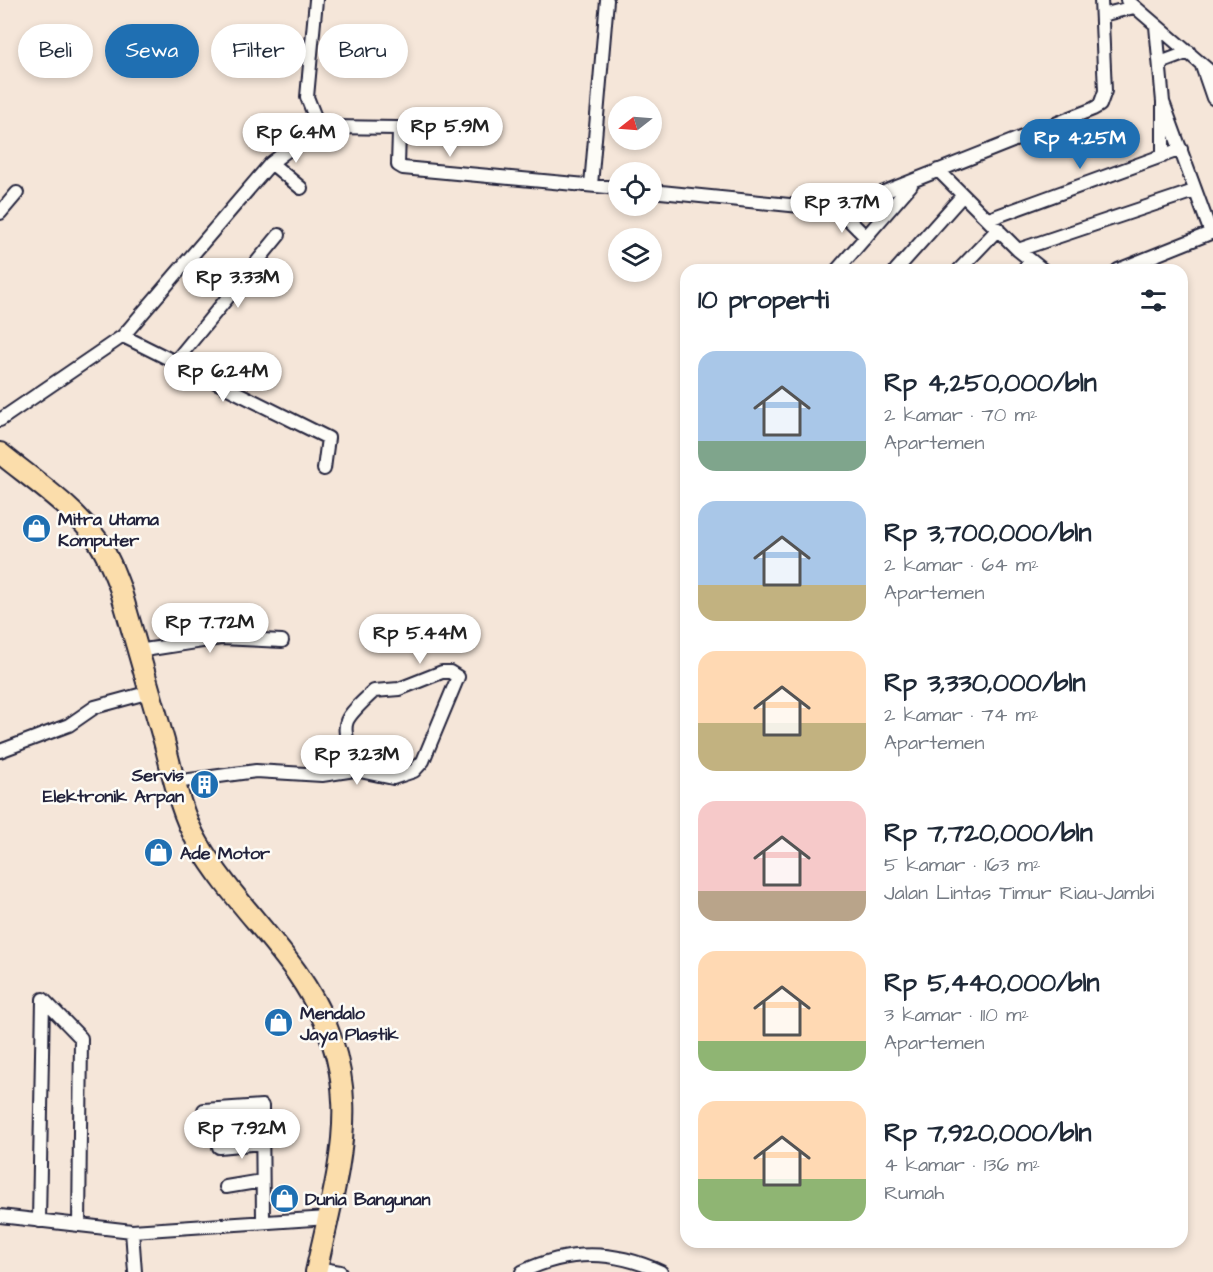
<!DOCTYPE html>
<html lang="id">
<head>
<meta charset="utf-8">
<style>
	:root { --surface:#fff; --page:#f6f6f7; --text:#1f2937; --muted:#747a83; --accent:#1f6fb2 }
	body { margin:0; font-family:"Architects Daughter",sans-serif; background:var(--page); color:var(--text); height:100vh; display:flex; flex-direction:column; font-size:22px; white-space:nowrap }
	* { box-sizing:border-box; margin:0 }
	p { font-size:20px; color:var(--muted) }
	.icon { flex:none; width:33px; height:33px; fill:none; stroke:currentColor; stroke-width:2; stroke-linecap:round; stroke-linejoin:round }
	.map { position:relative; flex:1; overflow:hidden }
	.details { position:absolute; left:680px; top:264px; width:508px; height:984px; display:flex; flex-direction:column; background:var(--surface); border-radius:18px; box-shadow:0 3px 9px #0003 }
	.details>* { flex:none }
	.top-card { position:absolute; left:18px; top:24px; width:570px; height:54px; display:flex; gap:12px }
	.needle { width:39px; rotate:253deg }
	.fabs { position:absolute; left:608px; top:96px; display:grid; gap:12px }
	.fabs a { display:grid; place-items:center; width:54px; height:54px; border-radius:50%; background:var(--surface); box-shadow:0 3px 9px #0003; font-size:30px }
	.price { position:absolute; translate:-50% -51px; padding:0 14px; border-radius:21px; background:#fff; color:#222; font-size:20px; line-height:39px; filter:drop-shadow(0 2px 3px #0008) }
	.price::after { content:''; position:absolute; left:50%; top:36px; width:18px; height:14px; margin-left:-9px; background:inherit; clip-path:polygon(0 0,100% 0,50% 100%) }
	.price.selected { background:var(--accent); color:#fff }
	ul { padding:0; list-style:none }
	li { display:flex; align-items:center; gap:18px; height:150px; padding:0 18px }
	li span { display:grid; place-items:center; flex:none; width:168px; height:120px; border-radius:18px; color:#555 }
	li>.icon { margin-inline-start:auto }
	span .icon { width:72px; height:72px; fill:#fffc; stroke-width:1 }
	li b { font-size:26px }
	h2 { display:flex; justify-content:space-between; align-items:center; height:72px; padding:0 18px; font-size:26px }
	.tag { padding:0 21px; border-radius:27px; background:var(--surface); box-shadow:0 3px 9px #0003; font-size:21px; line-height:54px }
	.tag.selected { background:var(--accent); color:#fff }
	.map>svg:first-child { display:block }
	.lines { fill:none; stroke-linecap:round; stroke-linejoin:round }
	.minor-casing { stroke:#22223b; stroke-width:16 }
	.trunk-casing { stroke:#22223b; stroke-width:24 }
	.minor { stroke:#fdfcf7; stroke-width:12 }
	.trunk { stroke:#fbddab; stroke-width:20 }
	.labels { text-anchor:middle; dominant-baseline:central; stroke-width:5; stroke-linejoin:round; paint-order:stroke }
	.poi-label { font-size:18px; font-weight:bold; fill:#22223b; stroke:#fdfcf7; text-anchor:start }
</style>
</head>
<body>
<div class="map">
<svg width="1213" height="1272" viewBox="0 0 1213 1272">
	<rect width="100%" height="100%" fill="#f5e6d9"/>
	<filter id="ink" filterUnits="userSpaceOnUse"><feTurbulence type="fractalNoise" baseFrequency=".0167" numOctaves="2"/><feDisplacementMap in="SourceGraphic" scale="12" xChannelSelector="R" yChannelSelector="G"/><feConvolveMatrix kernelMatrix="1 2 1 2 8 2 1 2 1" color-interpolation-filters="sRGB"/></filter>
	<g filter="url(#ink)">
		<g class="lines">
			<defs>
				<path id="minor" d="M316,0L307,97L320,130
					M1127,0L1213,74
					M1102,15L1134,7
					M1156,26L1163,102V156
					M1160,63L1189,52
					M1202,66L1213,98
					M1163,102L1211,233
					M271,163L301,188
					M938,170L1018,250L1043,270
					M591,185L607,0
					M651,191L839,210L1093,109L1100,105L1105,91L1101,0
					M839,210L866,237
					M0,213L17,193
					M989,219L1181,149
					M1018,250L1194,191
					M837,270L911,185
					M896,270L963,195
					M959,270L998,229
					M1023,270L1031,261
					M1118,270L1213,232
					M123,336L328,438L324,469
					M174,363L279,235
					M0,420L123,336L271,163L292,147L320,130L332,127L397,128L399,133L398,165L403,168L618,188
					M138,651L221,638L282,641
					M0,751L69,725L95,707L150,692
					M175,782L256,771L322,775L355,770L393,778L414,771L423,761L458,677L450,672H442L399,689L374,691C335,727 344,721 355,770
					M204,1110L262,1106L263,1221
					M219,1147L262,1143
					M226,1187L262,1181
					M0,1216L132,1231
					M39,1221L43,999L81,1038L79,1225
					M317,1268L340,1272
					M135,1272L132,1231L328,1218
					M522,1272C569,1249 614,1250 661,1272"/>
				<path id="trunk" d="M0,453C33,480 73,506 98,541C108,556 114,572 120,588C135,639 149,690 164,741C173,775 180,812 198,843C225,890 266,929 297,973C370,1079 341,1157 316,1272"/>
			</defs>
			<!-- minor casing -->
			<use href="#minor" class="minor-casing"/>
			<!-- trunk casing -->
			<use href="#trunk" class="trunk-casing"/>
			<!-- minor -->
			<use href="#minor" class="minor"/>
			<!-- trunk -->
			<use href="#trunk" class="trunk"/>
		</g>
	</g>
	<!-- icons -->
	<defs>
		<symbol id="shop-disc" viewBox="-11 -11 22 22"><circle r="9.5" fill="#1f6fb2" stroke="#fdfcf7"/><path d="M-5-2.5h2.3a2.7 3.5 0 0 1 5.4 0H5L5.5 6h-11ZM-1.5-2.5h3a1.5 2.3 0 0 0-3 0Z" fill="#fff"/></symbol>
		<symbol id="building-disc" viewBox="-11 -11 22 22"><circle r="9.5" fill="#1f6fb2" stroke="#fdfcf7"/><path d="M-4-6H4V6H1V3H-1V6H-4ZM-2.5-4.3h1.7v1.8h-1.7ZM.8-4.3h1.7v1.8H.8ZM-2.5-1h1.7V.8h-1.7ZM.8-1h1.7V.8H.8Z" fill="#fff"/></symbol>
	</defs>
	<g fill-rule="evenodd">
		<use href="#shop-disc" x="20" y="512" width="33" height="33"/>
		<use href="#building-disc" x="188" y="768" width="33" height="33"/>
		<use href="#shop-disc" x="142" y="836" width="33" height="33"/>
		<use href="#shop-disc" x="262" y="1006" width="33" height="33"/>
		<use href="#shop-disc" x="268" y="1182" width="33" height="33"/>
	</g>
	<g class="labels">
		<!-- poi labels -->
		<g class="poi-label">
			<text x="58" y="519">Mitra Utama<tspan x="58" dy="21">Komputer</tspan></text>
			<text x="184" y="775" text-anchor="end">Servis<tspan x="184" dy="21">Elektronik Arpan</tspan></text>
			<text x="180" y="853">Ade Motor</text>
			<text x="300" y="1013">Mendalo<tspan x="300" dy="21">Jaya Plastik</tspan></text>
			<text x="305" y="1199">Dunia Bangunan</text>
		</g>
	</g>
</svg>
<div class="fabs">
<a><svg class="needle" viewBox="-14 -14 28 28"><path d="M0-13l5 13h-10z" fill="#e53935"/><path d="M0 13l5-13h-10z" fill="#747a83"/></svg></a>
<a><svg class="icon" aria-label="locate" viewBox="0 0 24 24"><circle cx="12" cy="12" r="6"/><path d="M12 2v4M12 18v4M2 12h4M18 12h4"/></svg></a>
<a><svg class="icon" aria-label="layers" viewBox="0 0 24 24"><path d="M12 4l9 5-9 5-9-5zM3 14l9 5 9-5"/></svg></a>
</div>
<b class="price" style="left:450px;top:158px">Rp 5.9M</b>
<b class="price" style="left:296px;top:164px">Rp 6.4M</b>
<b class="price selected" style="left:1080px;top:170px">Rp 4.25M</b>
<b class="price" style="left:842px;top:234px">Rp 3.7M</b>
<b class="price" style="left:238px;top:309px">Rp 3.33M</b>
<b class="price" style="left:223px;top:403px">Rp 6.24M</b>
<b class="price" style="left:210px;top:654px">Rp 7.72M</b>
<b class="price" style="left:420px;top:665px">Rp 5.44M</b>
<b class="price" style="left:357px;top:786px">Rp 3.23M</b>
<b class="price" style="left:242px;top:1160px">Rp 7.92M</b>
<div class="top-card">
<a class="tag">Beli</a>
<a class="tag selected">Sewa</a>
<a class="tag">Filter</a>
<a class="tag">Baru</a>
</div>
<section class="details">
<h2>10 properti<svg class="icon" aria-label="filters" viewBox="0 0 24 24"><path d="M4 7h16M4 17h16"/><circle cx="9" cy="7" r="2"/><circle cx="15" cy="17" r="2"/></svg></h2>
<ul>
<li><span style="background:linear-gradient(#a9c7e8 75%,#7fa58c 0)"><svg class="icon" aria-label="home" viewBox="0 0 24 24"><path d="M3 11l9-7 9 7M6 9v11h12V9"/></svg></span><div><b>Rp 4,250,000/bln</b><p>2 kamar · 70 m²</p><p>Apartemen</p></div></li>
<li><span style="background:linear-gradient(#a9c7e8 70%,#c2b280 0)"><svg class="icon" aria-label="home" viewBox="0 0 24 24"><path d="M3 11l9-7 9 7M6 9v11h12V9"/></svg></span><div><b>Rp 3,700,000/bln</b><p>2 kamar · 64 m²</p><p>Apartemen</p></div></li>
<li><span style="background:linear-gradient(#ffd9b3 60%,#c2b280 0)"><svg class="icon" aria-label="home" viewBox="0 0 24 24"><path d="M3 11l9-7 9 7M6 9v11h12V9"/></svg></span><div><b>Rp 3,330,000/bln</b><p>2 kamar · 74 m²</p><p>Apartemen</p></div></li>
<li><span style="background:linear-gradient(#f6c9c9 75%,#b9a48a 0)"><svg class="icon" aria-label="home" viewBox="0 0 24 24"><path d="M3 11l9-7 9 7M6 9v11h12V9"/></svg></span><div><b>Rp 7,720,000/bln</b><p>5 kamar · 163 m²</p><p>Jalan Lintas Timur Riau-Jambi</p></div></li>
<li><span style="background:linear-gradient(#ffd9b3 75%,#8fb573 0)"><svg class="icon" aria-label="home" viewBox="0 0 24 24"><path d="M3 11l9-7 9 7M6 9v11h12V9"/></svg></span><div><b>Rp 5,440,000/bln</b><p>3 kamar · 110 m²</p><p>Apartemen</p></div></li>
<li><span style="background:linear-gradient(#ffd9b3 65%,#8fb573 0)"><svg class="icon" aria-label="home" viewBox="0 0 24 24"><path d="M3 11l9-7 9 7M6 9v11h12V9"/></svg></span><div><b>Rp 7,920,000/bln</b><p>4 kamar · 136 m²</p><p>Rumah</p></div></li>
</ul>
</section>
</div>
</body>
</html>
